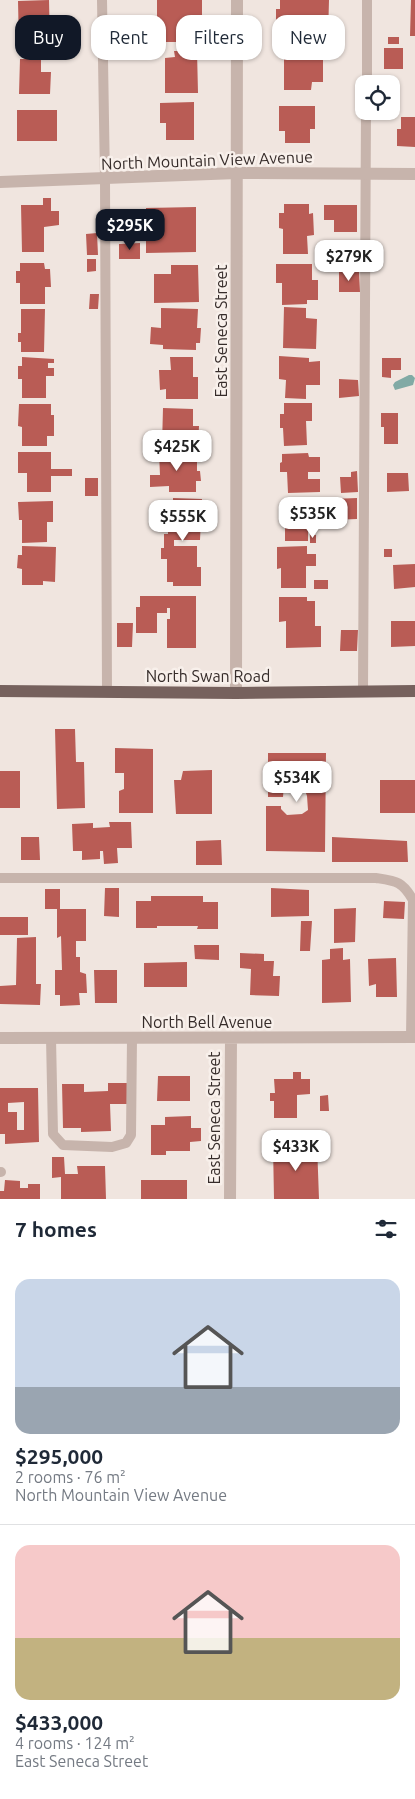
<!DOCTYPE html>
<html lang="en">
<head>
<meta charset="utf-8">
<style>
	:root { --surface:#fff; --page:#f2f2f3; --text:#1f2937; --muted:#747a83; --line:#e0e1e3; --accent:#111827 }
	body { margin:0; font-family:Ubuntu,sans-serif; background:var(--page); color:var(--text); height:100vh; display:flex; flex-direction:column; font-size:19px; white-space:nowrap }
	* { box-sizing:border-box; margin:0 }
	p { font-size:16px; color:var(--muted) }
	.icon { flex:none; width:28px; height:28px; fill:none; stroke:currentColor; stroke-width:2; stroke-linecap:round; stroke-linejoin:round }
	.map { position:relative; height:1199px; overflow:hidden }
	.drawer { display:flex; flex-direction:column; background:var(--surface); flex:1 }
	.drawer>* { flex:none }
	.guide { position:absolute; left:15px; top:15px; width:385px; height:45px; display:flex; gap:10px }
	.buttons { position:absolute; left:355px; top:75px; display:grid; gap:10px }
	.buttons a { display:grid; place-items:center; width:45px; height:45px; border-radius:10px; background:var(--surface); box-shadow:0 1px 4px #0004; font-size:25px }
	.price { position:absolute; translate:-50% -42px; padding:0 11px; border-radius:10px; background:#fff; color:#222; font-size:16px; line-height:32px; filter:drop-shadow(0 1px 2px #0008) }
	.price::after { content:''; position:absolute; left:50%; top:30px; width:15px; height:11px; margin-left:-8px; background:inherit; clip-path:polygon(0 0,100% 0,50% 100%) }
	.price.current { background:var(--accent); color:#fff }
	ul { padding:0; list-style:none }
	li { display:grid; align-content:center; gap:10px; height:265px; padding:0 15px }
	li+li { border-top:1px solid var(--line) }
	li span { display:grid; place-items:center; height:155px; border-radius:15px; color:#555 }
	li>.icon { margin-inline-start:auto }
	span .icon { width:90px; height:90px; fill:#fffc; stroke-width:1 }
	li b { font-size:21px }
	h2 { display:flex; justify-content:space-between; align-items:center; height:60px; padding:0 15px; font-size:21px }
	.tag { padding:0 18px; border-radius:15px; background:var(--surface); box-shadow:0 1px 4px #0004; font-size:18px; line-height:45px }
	.tag.current { background:var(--accent); color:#fff }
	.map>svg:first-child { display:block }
	.water { fill:#81aaa5 }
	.building { fill:#b95c55; fill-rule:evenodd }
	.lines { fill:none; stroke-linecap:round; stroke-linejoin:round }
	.lane { stroke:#c7b4ac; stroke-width:10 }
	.street { stroke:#c7b4ac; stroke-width:12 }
	.primary { stroke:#76615d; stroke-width:12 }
	.labels { text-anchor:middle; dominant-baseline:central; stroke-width:5; stroke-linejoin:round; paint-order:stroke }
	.street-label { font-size:16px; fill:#362c2a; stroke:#f8f0eb }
</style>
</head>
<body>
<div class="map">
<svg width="415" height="1199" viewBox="0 0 415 1199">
	<rect width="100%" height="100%" fill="#f0e5df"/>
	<!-- water -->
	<path class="water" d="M409,375H412L415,378L413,385L395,390L393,385L395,382Z
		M317,1132H327L328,1158H318V1144L314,1140V1137L317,1135Z"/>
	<!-- building -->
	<path class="building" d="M49,0L50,45L19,46L18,1Z
		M157,0H202V28H179V42H157Z
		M280,0H329L328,37L286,36V21H276V9H280Z
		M411,0H415V36H410Z
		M388,37H399V44H388Z
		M384,48H403V69H384Z
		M284,50H323V82H312L311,90H284Z
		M174,51H197L198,93H165V58L175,57Z
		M20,59H41V72H51L50,94H19Z
		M194,102V140H166V123H160V103Z
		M279,106H315V129H310V143H285V131H279Z
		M17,110H57V141H17Z
		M401,117H415V147L397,146V129H401Z
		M43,198H51V211H59V225L44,227V252H22L21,205H43Z
		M284,204H309V214L313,213L314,235L307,236L308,254H283V229L279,228V213H284Z
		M324,205H357V232H334V220H324Z
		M196,207V252L146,253V208Z
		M97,233L98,255H87L86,234Z
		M140,243V259H119V244Z
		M87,259H96V271L87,272Z
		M20,263H44L45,269H50L51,287H45V304H20V283H16V271H20Z
		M276,264H312V280H318V300H307V304L282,305V283H276Z
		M171,265H198L199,302L154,303V274H171Z
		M359,271L360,292H339V272Z
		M90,294H99L98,309H89Z
		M284,307L306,308V318L317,319L316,349L283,348Z
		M161,308L198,309L197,328H201L200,343H196V350L163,349V345L150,344L151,327L161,328Z
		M21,309H45L44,352H21V342H18V333H21Z
		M279,356L309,358V362L320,361V385H306V399L285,398L286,380L279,379Z
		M22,357L54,359V363H48V368H54V376H46V398H22V379H18V366H22Z
		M170,357H193V377H198V399H166V389L160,390L159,370H171Z
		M382,358H401V370H391V378L382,377Z
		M339,379L358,380L359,396L339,398Z
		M284,403H312V421H306L307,445L284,446L283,428H280V414H284Z
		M19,404H51V415H54V436H47V446H22V427L18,426Z
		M163,408L193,409V426H199L198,446L162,445Z
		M381,413H398V444H384V427H381Z
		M18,452H51V469H72V476H51V492H27V473H18Z
		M197,452V471H200L201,481H196V492H169V486L150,487V475H160L159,453Z
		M308,453L309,457H320V472H308V479H320V492L288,493L287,472H280V463L282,462V454Z
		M357,471L358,492L341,493L340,477H351V472Z
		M387,473H408L409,491L387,492Z
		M85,478H98V496H85Z
		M173,498L202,499L200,540H174V546H197V567H201V586H173V582H167V559H161V548H164V534H168V505H173Z
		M357,498V519L332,520V499Z
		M283,499H311V519H308V541H285V520H279V510H283Z
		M53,501V522H47V542L22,543V520H19L18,502Z
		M310,535H316V543H310Z
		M22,546L56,547L55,582L43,581V585H22V569L17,568L18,555H22Z
		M307,546V554H316V566H306V588H281V568L277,569V547Z
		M384,549H392V557H384Z
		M415,564V587L394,589L393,565Z
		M314,580H328V589H314Z
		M140,596H196V648H167V619H170V608H167V613H157V633H136V607H140Z
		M279,597H307V601H315V626H321V647L286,648V621L279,622Z
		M391,621H415V646L391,647Z
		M117,623H133L132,647H117Z
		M341,630H358L357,651H340Z
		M55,729H75L76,762H84L85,808L57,809Z
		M115,748L153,749V813H119V791L124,789V773H115Z
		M268,753H326L325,852L266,851V806H281V809L287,815L302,814L308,810L307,796L303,784H284L283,797H268Z
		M212,770V814H176L174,780H181L183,771Z
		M0,771H20V808H0Z
		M380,780H415V813H380Z
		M109,822H131L132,848H117L118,863L104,864L103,851H100V859L82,860V851H73L72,824L93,823V828L110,827Z
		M21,837H39L40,860H21Z
		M332,837L407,841L408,862H332Z
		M221,840L222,865H196V841Z
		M105,888H119V917L104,916Z
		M271,888L309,890V916L271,917Z
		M45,889H60V909H86V941H76V957H80V972L86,974L87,993H79L80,1005L60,1006V995H55V970H62L61,936L57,938V909H45Z
		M151,896H203V902H218V929H197L198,926H157V928H136V901H151Z
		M384,901L405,902L404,919L383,918Z
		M356,908L355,942L334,943V909Z
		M0,917H28V935H0Z
		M301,921H312L310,951H300Z
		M36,937V984H41L40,1005L0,1004V986L16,985L17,938Z
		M194,945H219V960L195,959Z
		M343,948V960L350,959L351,1002L322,1003V960L330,959V949Z
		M240,953L264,954V961H274L273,976H280L279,996L250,995L251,969L240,968Z
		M396,958L397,997H376V984L369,986L368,959Z
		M187,962V987H144V963Z
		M94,970H117V1003H95Z
		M293,1072H301V1079H310V1094L297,1095V1118H274V1101H270V1093H275L274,1079H293Z
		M158,1076H190V1101H157Z
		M108,1083H128V1104H110L111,1131L81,1132V1128H63L62,1084H84V1092L108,1091Z
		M0,1088H38L39,1142L5,1144V1134H0ZM24,1102V1130H17V1112H8V1103Z
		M328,1095L329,1111H320V1096Z
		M191,1116V1128H201V1141L190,1142V1151H166V1155H151V1125H165V1117Z
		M285,1130H299L300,1143H285Z
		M317,1144L319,1199H274L273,1145Z
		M52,1157H64L65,1174H78L77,1166H105L106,1199H61V1177L52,1178Z
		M5,1180L20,1181V1188H28V1184H40V1199H0V1191H4Z
		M141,1180H187V1199H141Z"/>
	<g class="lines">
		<!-- lane -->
		<path class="lane" d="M102,0L105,179L107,692
			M367,84V0
			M363,691L366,111
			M0,878H376C396,881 402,881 413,900L411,1037
			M51,1038L53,1134L63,1145L112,1147L126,1143L131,1135L132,1038
			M0,1172H1"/>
		<!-- street -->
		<path class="street" d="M0,182L237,173L415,174
			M236,693L237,0
			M0,1038L415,1037
			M230,1199L231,1038"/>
		<!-- primary -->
		<path class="primary" d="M0,691L236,693L415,691"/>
	</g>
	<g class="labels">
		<!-- street labels -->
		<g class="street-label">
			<text transform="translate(207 160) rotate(-2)">North Mountain View Avenue</text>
			<text transform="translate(221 331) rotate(-90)">East Seneca Street</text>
			<text x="208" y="676">North Swan Road</text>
			<text x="207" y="1022">North Bell Avenue</text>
			<text transform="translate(214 1118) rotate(-90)">East Seneca Street</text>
		</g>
	</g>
</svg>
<div class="buttons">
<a><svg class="icon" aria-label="locate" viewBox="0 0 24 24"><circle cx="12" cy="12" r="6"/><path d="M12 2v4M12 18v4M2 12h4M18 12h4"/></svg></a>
</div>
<b class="price current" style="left:130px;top:251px">$295K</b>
<b class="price" style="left:349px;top:282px">$279K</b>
<b class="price" style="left:177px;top:472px">$425K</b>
<b class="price" style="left:313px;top:539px">$535K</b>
<b class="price" style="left:183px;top:542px">$555K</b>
<b class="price" style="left:297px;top:803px">$534K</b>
<b class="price" style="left:296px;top:1172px">$433K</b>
<div class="guide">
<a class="tag current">Buy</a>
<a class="tag">Rent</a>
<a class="tag">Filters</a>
<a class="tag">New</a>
</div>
</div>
<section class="drawer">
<h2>7 homes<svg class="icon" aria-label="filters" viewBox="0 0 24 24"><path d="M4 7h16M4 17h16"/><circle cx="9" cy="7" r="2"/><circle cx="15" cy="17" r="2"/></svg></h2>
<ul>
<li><span style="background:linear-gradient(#c9d6e8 70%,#9aa5b1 0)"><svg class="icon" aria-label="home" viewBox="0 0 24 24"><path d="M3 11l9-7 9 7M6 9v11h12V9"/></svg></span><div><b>$295,000</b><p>2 rooms · 76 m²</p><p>North Mountain View Avenue</p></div></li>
<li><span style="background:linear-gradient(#f6c9c9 60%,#c2b280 0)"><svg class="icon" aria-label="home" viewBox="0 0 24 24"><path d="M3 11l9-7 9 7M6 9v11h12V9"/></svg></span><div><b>$433,000</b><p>4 rooms · 124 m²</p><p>East Seneca Street</p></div></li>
</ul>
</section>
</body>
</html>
